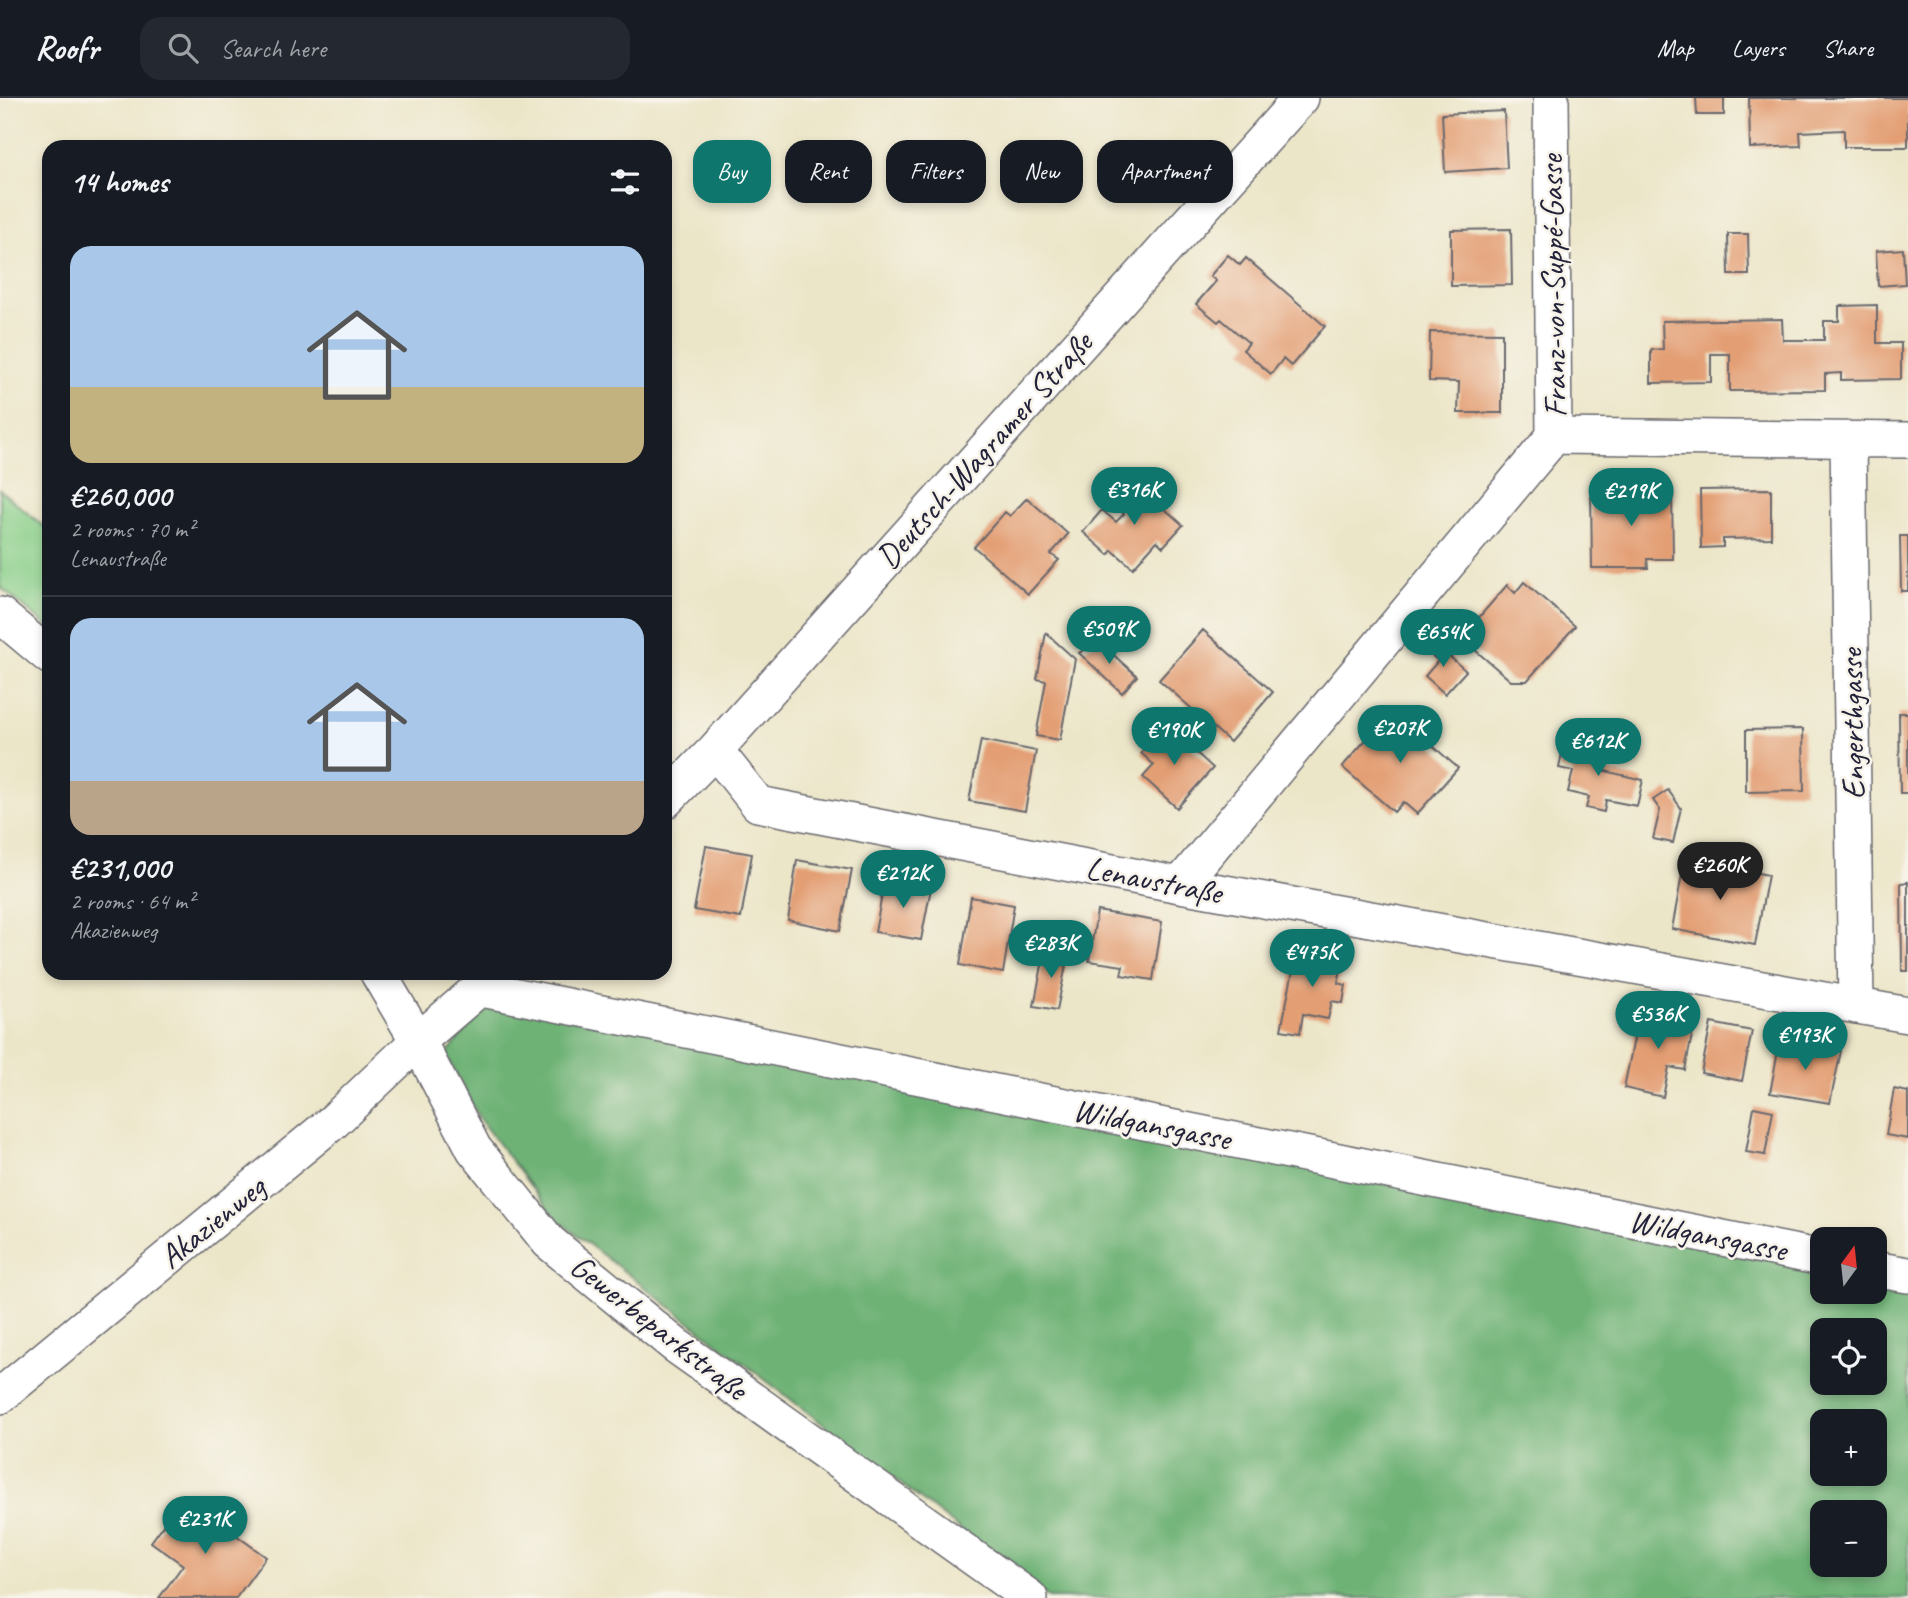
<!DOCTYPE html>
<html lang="en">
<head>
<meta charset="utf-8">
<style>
	:root { --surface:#171b24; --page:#242831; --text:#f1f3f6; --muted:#9ea1a6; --line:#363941; --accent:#0f766e }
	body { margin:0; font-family:Caveat,sans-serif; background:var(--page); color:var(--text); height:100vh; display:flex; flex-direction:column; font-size:26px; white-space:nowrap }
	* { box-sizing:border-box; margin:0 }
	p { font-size:23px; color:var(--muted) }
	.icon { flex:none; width:38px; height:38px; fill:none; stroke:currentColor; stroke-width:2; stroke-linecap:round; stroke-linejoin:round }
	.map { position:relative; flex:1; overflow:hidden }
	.side { position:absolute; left:42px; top:42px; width:630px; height:840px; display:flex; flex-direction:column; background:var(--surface); border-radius:21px; box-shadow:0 4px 10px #0003 }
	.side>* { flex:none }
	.hud { position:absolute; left:693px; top:42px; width:665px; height:63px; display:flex; gap:14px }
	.needle { width:46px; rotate:15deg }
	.buttons { position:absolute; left:1810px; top:1129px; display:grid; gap:14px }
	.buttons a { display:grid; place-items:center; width:77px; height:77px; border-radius:14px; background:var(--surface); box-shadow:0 4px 10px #0003; font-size:35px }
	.price { position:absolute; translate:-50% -60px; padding:0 16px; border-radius:24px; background:var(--accent); color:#fff; font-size:23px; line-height:46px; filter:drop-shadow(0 2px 4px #0008) }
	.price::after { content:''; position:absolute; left:50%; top:42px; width:21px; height:16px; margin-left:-10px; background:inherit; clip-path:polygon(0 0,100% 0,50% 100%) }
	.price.active { background:#222; color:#fff }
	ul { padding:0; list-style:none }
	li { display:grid; align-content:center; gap:14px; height:371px; padding:0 28px }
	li+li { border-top:2px solid var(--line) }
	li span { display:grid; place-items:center; height:217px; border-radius:21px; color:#555 }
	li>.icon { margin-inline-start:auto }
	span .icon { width:126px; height:126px; fill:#fffc; stroke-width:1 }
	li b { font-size:30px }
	h2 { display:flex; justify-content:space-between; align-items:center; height:84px; padding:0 28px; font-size:30px }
	.chip { padding:0 24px; border-radius:21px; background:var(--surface); box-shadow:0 4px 10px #0003; font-size:24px; line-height:63px }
	.chip.active { background:var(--accent); color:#fff }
	header { display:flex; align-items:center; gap:42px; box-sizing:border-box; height:98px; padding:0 35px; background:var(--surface); border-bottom:2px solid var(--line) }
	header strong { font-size:33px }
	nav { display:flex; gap:38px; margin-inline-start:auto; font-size:24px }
	.search { width:490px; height:63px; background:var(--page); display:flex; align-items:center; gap:18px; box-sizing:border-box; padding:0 24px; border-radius:21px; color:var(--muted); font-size:26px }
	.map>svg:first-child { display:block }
	.green { fill:#89cf8a; stroke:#567862; stroke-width:2 }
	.forest { fill:#6eb276; stroke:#486a58; stroke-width:2; fill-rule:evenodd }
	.building { fill:#e39e73 }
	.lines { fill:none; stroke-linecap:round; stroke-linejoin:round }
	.street-casing { stroke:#69676d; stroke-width:38 }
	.street { stroke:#fff; stroke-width:35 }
	.labels { text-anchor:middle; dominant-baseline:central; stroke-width:5; stroke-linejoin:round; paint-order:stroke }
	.street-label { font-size:33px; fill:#22223b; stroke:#f7f3e8 }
</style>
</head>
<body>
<header>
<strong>Roofr</strong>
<div class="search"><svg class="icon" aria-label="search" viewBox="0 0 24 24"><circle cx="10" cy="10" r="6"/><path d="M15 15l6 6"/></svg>Search here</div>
<nav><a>Map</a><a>Layers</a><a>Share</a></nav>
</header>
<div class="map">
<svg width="1908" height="1500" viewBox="0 0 1908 1500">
	<rect width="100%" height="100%" fill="#f7f3e8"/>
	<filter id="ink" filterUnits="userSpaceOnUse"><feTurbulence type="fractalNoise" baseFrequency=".0143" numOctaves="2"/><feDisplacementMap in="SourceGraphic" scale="14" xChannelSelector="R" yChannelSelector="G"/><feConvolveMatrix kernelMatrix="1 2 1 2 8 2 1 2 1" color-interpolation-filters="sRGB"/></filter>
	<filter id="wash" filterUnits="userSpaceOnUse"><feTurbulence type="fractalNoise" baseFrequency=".00686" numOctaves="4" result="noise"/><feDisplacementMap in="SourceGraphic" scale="28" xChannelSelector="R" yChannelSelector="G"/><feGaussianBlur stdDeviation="1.57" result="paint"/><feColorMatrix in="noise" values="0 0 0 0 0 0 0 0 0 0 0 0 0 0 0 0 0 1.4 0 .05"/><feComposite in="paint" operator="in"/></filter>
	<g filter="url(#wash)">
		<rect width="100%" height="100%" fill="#ece6c9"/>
		<!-- green -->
		<path class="green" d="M0,392L49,433V530L0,489Z"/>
		<!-- forest -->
		<path class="forest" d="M493,901L1822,1157V1194H1874V1167L1908,1174V1500H1049L556,1121L480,1022L446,956ZM1822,1232H1874V1284H1822ZM1822,1323H1874V1376H1822ZM1822,1414H1874V1466H1822Z"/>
		<g id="blocks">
			<!-- building -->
			<path class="building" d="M1696,0H1724V17H1697Z
				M1749,0H1908V49H1844V32L1800,34L1801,48L1750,50Z
				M1504,13L1507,70L1445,74L1442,16Z
				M1511,131L1512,187L1451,188V132Z
				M1728,136H1748L1749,177H1729Z
				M1903,151L1905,186L1878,188L1876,153Z
				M1228,157L1240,167L1246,160L1325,228L1291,268L1283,261L1271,276L1243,252L1249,245L1221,221L1218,224L1196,206L1216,183L1210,178Z
				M1877,207V245H1901V281L1841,282V275L1825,276V292L1730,293V256H1711V284L1651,285V252L1663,251L1662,223L1782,221L1783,242H1824V223H1839V208Z
				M1430,234L1502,235V315H1458L1459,284L1429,283Z
				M1135,385L1183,427L1163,449L1157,443L1133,470L1112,452L1109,457L1083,434L1102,412L1116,424L1124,416L1115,408Z
				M1672,391L1673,461H1647L1648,470H1592L1591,393Z
				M1771,391V440L1723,441V449L1701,450L1700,392Z
				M1027,400L1068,436L1051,456L1059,462L1028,496L974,449L1005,414L1010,418Z
				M1900,438H1908V493H1901Z
				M1524,484L1575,528L1527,583H1511L1461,540L1507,487L1515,495Z
				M1203,532L1273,594L1230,644L1159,582Z
				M1046,535L1075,561L1060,642L1036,638L1046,583L1037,581Z
				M1431,542L1466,573L1445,596L1425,578L1438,563L1424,550Z
				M1098,543L1137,578L1122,595L1079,555Z
				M1392,612L1458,670L1417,716L1403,704L1394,714L1342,669Z
				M1899,615H1908V695H1900Z
				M1166,627L1213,670L1177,710L1143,679L1154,667L1141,655Z
				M1803,631L1804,693L1746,694V632Z
				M1583,640L1607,646L1601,672L1643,682L1637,708L1606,702L1604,714L1586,710L1589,699L1568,694L1573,673L1559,670L1563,650L1580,654Z
				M981,642L1036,653L1025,713L969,703Z
				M1668,692L1681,710L1673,745L1653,741L1660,712L1653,702Z
				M706,748L752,756L741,820L694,812Z
				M1685,760L1768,777L1755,847L1672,831Z
				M797,762L852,772L840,833L788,822Z
				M885,781L931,790L921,842L875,834Z
				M1908,784V873H1902L1901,785Z
				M971,799L1014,807L1003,875L960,867Z
				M1097,813L1162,824L1153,882L1121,877L1123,868L1089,863Z
				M1045,852L1068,857L1057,912L1034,908Z
				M1297,853L1343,862L1338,885L1346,887L1343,905L1332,903L1328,921L1303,916L1300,935L1281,932Z
				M1640,911L1695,922L1685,972L1669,969L1663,999L1624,990Z
				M1711,925L1752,933L1742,983L1701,975Z
				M1780,942L1841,953L1830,1005L1770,995Z
				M1894,991L1908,994V1041L1886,1037Z
				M1754,1009L1773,1013L1765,1057L1746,1054Z
				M184,1399L266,1459L236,1500H159L183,1467L151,1444Z"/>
		</g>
	</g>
	<g filter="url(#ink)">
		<use href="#blocks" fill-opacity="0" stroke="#69676d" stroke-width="2"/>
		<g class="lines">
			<defs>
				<path id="street" d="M1554,338L1908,342
					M1848,343L1856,908
					M0,517L49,558
					M715,652L758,706L1180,787L1908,917
					M665,703L715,652L1301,0
					M1180,787L1554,338L1551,0
					M378,875L418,943L474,1051L549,1144L675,1247L1030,1500
					M482,891L1822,1160
					M1874,1171L1908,1177
					M0,1298L334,1023L418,943L497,875"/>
			</defs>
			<!-- street casing -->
			<use href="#street" class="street-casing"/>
			<!-- street -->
			<use href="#street" class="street"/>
		</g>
	</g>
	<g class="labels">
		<!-- street labels -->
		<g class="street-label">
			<text transform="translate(1553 188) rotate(-91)">Franz-von-Suppé-Gasse</text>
			<text transform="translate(984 352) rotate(-48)">Deutsch-Wagramer Straße</text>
			<text transform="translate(1852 626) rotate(-91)">Engerthgasse</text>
			<text transform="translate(1154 782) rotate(11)">Lenaustraße</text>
			<text transform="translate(1152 1026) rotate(11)">Wildgansgasse</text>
			<text transform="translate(212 1124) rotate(-39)">Akazienweg</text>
			<text transform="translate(1708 1137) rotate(11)">Wildgansgasse</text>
			<text transform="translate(659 1229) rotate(38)">Gewerbeparkstraße</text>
		</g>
	</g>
</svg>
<div class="buttons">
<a><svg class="needle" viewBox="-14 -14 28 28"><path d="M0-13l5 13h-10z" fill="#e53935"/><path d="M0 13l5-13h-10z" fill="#9ea1a6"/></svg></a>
<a><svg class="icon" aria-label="locate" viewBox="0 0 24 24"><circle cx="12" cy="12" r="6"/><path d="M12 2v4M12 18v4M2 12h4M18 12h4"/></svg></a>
<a>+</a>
<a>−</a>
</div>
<b class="price" style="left:1134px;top:429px">€316K</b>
<b class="price" style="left:1631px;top:430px">€219K</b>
<b class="price" style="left:1109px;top:568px">€509K</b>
<b class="price" style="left:1443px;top:571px">€654K</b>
<b class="price" style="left:1400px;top:667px">€207K</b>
<b class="price" style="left:1174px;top:669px">€190K</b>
<b class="price" style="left:1598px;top:680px">€612K</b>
<b class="price active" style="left:1720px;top:804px">€260K</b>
<b class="price" style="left:903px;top:812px">€212K</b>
<b class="price" style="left:1051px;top:882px">€283K</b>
<b class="price" style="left:1312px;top:891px">€475K</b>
<b class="price" style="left:1658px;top:953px">€536K</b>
<b class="price" style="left:1805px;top:974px">€193K</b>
<b class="price" style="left:205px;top:1458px">€231K</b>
<div class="hud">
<a class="chip active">Buy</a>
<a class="chip">Rent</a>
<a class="chip">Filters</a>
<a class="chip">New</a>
<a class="chip">Apartment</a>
</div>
<section class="side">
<h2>14 homes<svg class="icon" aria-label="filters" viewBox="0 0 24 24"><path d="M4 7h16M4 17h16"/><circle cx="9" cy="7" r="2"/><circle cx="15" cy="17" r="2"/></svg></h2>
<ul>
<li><span style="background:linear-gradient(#a9c7e8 65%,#c2b280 0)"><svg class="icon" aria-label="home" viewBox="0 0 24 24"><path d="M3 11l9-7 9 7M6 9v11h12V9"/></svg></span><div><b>€260,000</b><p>2 rooms · 70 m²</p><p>Lenaustraße</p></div></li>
<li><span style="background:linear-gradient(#a9c7e8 75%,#b9a48a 0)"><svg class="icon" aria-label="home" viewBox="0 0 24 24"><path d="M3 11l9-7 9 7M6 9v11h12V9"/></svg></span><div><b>€231,000</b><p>2 rooms · 64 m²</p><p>Akazienweg</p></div></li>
</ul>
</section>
</div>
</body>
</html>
